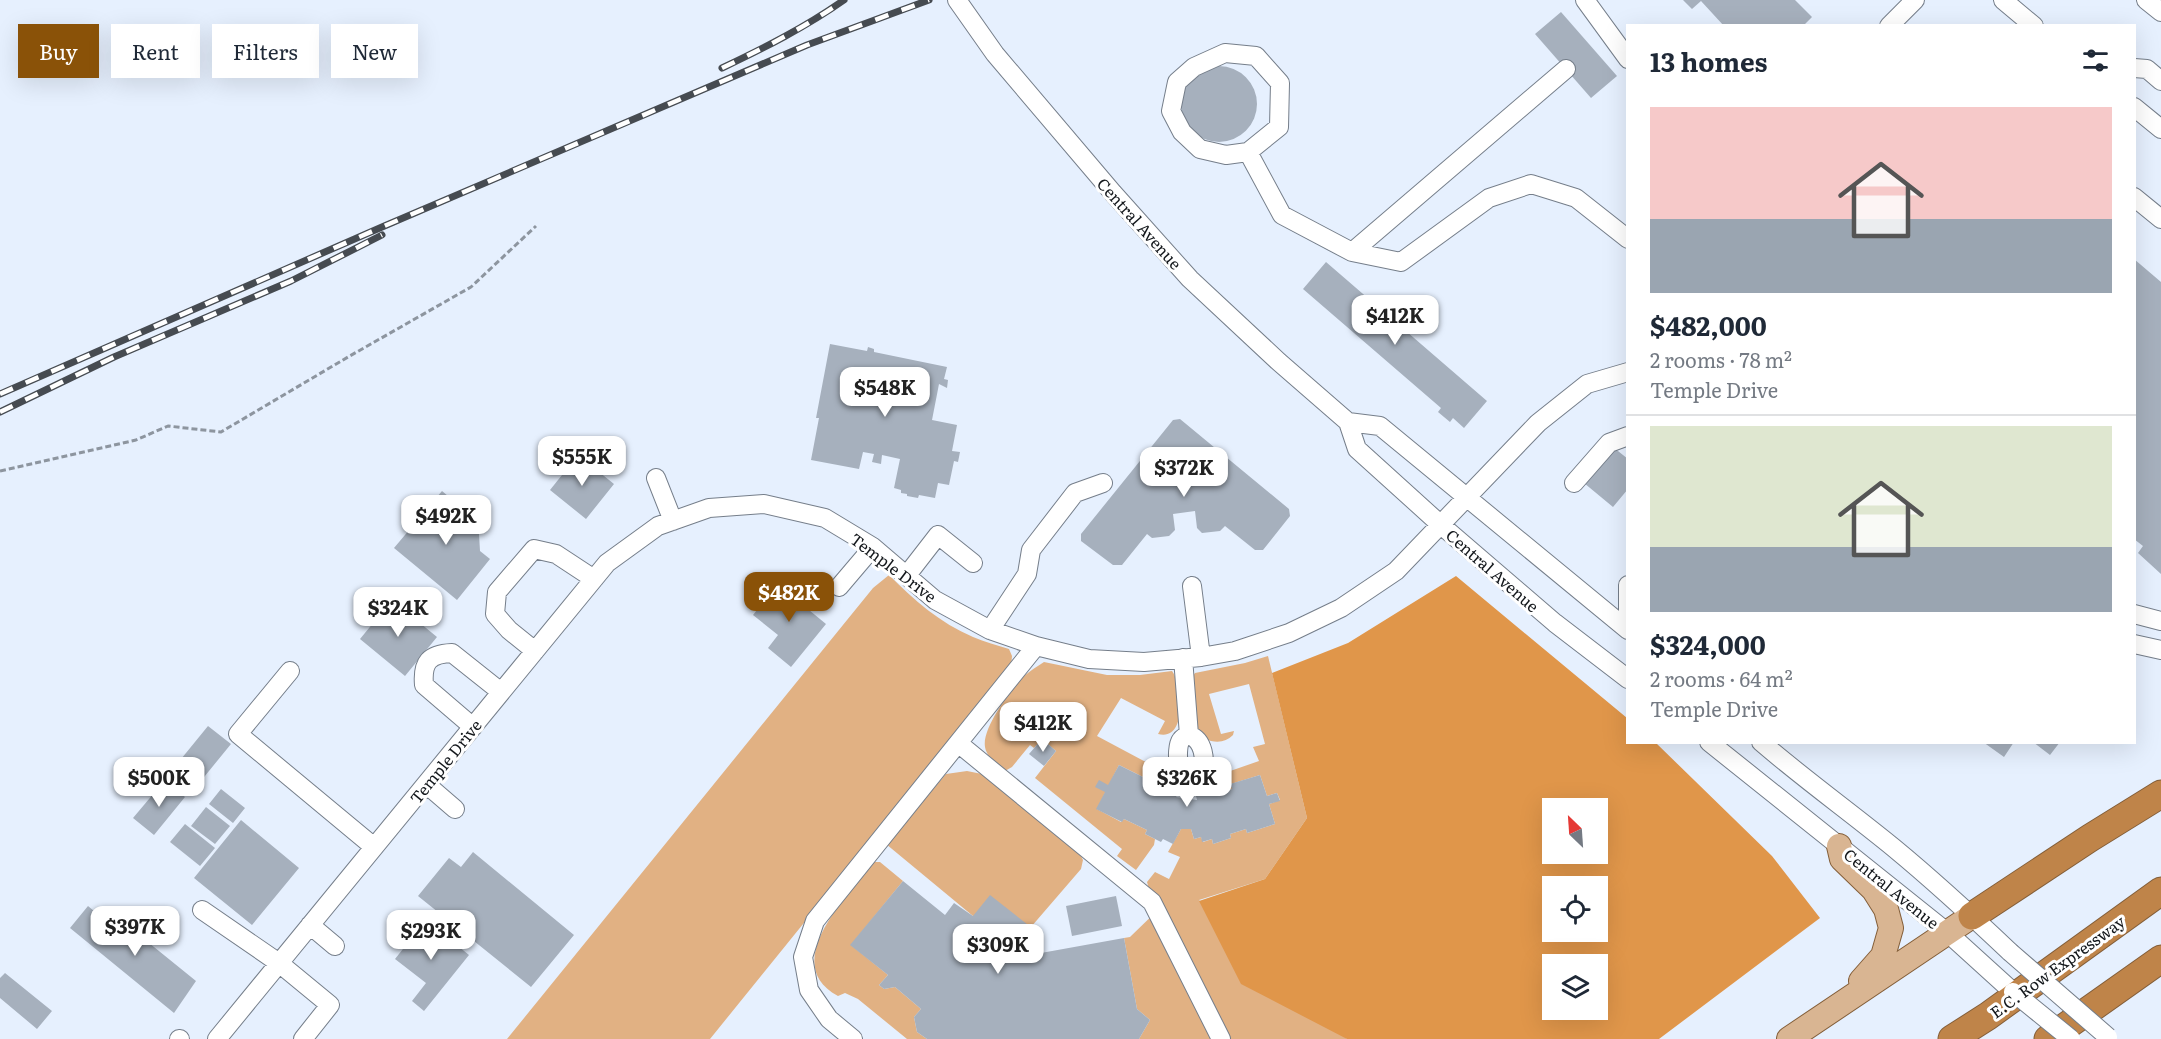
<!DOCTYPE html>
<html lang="en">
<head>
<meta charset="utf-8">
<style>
	:root { --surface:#fff; --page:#f6f6f7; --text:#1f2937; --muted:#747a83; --line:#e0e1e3; --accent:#8a5208 }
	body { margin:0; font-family:Literata,serif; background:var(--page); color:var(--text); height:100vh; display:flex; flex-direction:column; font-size:22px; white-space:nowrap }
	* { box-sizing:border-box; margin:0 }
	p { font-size:20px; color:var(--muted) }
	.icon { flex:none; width:33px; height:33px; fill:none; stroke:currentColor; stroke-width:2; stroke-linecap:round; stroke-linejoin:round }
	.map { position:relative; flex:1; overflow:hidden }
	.sheet { position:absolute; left:1626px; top:24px; width:510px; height:720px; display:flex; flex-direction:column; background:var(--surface); border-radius:0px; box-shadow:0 6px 24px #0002 }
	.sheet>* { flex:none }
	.hud { position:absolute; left:18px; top:24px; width:570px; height:54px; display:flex; gap:12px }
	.needle { width:39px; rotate:335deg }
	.controls { position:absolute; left:1542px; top:798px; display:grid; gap:12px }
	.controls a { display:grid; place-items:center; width:66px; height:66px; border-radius:0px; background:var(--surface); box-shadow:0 6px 24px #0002; font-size:30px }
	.price { position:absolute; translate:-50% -51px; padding:0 14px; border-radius:12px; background:#fff; color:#222; font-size:20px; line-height:39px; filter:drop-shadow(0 2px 3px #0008) }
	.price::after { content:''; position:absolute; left:50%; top:36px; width:18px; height:14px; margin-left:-9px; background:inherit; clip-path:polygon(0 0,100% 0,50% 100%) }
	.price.current { background:var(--accent); color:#fff }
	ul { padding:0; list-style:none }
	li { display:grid; align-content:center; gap:12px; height:318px; padding:0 24px }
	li+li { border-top:2px solid var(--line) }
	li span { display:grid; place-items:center; height:186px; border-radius:0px; color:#555 }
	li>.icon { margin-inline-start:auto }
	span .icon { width:108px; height:108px; fill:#fffc; stroke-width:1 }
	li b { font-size:26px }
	h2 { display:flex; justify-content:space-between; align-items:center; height:72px; padding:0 24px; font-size:26px }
	.chip { padding:0 21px; border-radius:0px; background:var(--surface); box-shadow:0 6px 24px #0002; font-size:21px; line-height:54px }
	.chip.current { background:var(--accent); color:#fff }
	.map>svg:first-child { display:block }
	.green { fill:#e1b183 }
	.forest { fill:#e0964a; fill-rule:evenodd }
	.building { fill:#a6b0bd }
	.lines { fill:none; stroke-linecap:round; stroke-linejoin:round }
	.minor-casing { stroke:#757e8a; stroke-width:20 }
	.major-casing { stroke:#835e39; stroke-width:26 }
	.highway-casing { stroke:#835e39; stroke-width:29 }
	.path { stroke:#8d959f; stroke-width:3; stroke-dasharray:6 3; stroke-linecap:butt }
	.minor { stroke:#fff; stroke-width:18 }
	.major { stroke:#d9b592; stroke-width:24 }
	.highway { stroke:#bf8449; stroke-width:27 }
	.rail-casing { stroke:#464b51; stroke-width:7 }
	.rail { stroke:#fff; stroke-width:4.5; stroke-dasharray:14; stroke-linecap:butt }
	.minor-bridge-casing { stroke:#757e8a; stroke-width:20; stroke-linecap:butt }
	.minor-bridge { stroke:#fff; stroke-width:18 }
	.labels { text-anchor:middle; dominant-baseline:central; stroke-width:6; stroke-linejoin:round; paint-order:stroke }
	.street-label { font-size:16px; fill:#13171b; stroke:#fff }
</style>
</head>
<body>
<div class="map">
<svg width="2161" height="1039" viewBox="0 0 2161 1039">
	<rect width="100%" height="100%" fill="#e6f0fe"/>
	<!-- green -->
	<path class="green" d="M889,575C914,600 940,623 973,637C985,642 997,645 1009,649L1012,656L1011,667L710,1039H507L873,588Z
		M1268,656L1307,818L1265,879L1199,900L1347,1039H1139L1150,1020L1137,1009L1124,938L1130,937L1163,905L1149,889L1147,882L1155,872L1169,879L1180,857L1168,852L1181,829H1191L1194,839L1201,837L1203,842L1212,839L1213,844L1231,838L1230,834L1246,829L1247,833L1275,824L1269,804L1280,800L1277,793L1267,796L1260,775L1231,784L1232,789L1215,794L1213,777L1259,761L1253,747L1265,744L1249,684L1209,694L1221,734L1234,731L1233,735C1227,741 1220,743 1211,741C1208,740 1201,737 1198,734C1191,724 1194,689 1193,676L1195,673L1245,663Z
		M1044,662L1107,675H1140L1172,671C1182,684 1188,742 1158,734L1165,721L1121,698L1097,736L1172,776L1179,785L1178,794L1161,786L1159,790L1143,782L1145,778L1119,765L1097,809L1121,822L1124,819L1147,830L1145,834L1155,839L1154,845L1136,870L1117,856L1122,849L1035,778L1056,751L1042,739L1034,748L1030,745L1012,767L1005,771C997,764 987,758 985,747C982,729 1007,696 1018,682C1025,674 1035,668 1044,662Z
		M967,771L982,774L1080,854L1083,860L1081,869L1031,927L973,916L886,844L946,774Z
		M874,862H880L903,881L851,945L888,975L879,985L884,989L895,987L921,1009L914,1017L917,1032L927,1039H907L858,999L845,993L838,996C778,964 848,895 874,862Z"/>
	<!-- forest -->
	<path class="forest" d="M1456,576L1627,718L1628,742L1656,743L1772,856L1820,918L1659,1039H1347L1241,984L1199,901L1265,879L1307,818L1272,673L1348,643ZM1552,808H1598V854H1552ZM1552,886H1598V932H1552ZM1552,964H1598V1010H1552Z"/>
	<!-- building -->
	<path class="building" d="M1683,0H1795L1812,17L1803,26H1724L1701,1L1692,9Z
		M1561,12L1617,76L1591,98L1535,34Z
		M1181 104a38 38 0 1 1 76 0a38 38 0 1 1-76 0Z
		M2134,259L2161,282V574L2138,553L2143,546L2134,539Z
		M1326,262L1487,401L1464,428L1453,418L1450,422L1438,412L1441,408L1303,289Z
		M830,344L867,351L868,347L874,349V352L947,367L944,379L948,380L947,388L939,384L932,420L957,425L952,451L960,452L958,462L954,461L949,485L938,483L935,498L919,495L918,498L907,496V494L901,493V490L894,488L900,459L882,455L881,464L872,462L874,454L863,452L859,469L811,460L819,418H816Z
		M1180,419L1289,509L1290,516L1263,550H1255L1225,526L1220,531L1202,533L1197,528L1195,511L1173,514L1175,530L1169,536L1152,538L1147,534L1122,565H1113L1081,541V534L1173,420Z
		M1613,447L1628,459V489L1613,507L1584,483Z
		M578,455L614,484L586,519L550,490Z
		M442,491L485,527L479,534L480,551L490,559L457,600L394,548Z
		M778,584L796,598L799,594L803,597L804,595L811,600L809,602L813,606L809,610L826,624L791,667L768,648L778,635L753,615Z
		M392,600L437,637L405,676L360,639Z
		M208,726L231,744L200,782L177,764Z
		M1042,739L1056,751L1044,766L1029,754Z
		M1983,742H2014L2004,757Z
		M2033,742H2060L2050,755Z
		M1119,765L1145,778L1143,782L1159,790L1161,786L1178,794L1176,797L1197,800L1196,796L1214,791L1215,794L1232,789L1230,784L1260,775L1267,796L1277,793L1280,801L1269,804L1275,824L1247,833L1246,829L1230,834L1231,838L1213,844L1212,839L1202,842L1201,837L1194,839L1191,829H1181L1173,844L1163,839L1161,842L1145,834L1147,830L1124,819L1122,822L1096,809L1105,792L1095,787L1099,780L1108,785Z
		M165,780L185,797L154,835L133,818Z
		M221,789L245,808L233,823L209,804Z
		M206,807L230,826L215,844L191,826Z
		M241,820L299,868L252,925L194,878Z
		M185,824L215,848L200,866L170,842Z
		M473,852L574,935L531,987L418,896L449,858L461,867Z
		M903,881L945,915L954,903L973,916L990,895L1037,932L1041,953L1124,938L1137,1009L1150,1020L1139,1039H927L917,1032L914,1017L921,1009L895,987L884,989L879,985L888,975L850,945Z
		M1116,896L1122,926L1072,936L1066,906Z
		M88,906L106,921L112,913L196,981L174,1013L70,928Z
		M426,920L469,955L424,1011L412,1001L426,983L395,959Z
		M5,973L52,1011L37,1029L0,998V978Z"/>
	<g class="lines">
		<defs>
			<path id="minor" d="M957,0L995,54L1113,193L1190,279L1279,362L1348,422L1357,449L1441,525L1555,623L1628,679
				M1585,0L1628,59
				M2003,0L2034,26
				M2146,0L2161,12
				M1889,26L1915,0
				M1225,53L1256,56L1280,83L1279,127L1248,152L1226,155L1200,149L1182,132L1171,111L1177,82L1194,67Z
				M2134,68L2147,69L2161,81
				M2134,107L2161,129
				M1248,152L1282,215L1352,252L1401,262L1489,198L1531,184L1576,198L1628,239
				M2134,197L2161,219
				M1352,252L1566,69
				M1348,422L1380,426L1628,630
				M656,478L673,521
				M1574,483L1609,443L1628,436
				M907,575L938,535L973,563
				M1628,585V615
				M1192,586L1201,657
				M839,587L873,547
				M2134,614L2161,621
				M990,630L1027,574L1031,550L1075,493L1103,483
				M2134,644L2161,650
				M535,651L509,630L495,614L497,592L534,549L556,554L594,579
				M1183,658L1189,735C1204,740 1206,760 1202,774C1176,792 1175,748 1181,740C1183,737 1186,736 1189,735
				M290,671L238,734L374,847
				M473,727L424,685C422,662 429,654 452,653L501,692
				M1709,742L1948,933L2013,992
				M1761,742C1804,779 1850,812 1894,848C1934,881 1972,916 2010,952
				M958,743L1152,902L1221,1039
				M426,784L455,809
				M202,910L279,963L330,1005L303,1039
				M310,925L335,946
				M179,1039H180
				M217,1039L607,563L658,526L709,508L764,504L825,518L873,547L935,600L990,630L1036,646L1089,659L1144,662L1201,657L1235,651L1289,633L1341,608L1396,571L1538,423L1587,384L1628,372
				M853,1039L829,1019L809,990L803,957L815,921L1036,646"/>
			<path id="major" d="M1839,846L1842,859L1874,890L1886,909L1891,928L1883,956L1861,981
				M1789,1039L1972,916"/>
			<path id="highway" d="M1972,916L2090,838L2161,794
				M1952,1039L1988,1016L2161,891
				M2048,1039L2161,959"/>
		</defs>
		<!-- minor casing -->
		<use href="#minor" class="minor-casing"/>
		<!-- major casing -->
		<use href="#major" class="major-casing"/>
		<!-- highway casing -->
		<use href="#highway" class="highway-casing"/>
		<!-- path -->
		<path class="path" d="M0,471L136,440L168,426L221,432L348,357L471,287L536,226"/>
		<!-- minor -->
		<use href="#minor" class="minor"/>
		<!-- major -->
		<use href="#major" class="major"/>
		<!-- highway -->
		<use href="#highway" class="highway"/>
		<defs>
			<path id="rail" d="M722,68C764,48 806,27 844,0
				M0,394L382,227L807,45L929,0
				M0,412L114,357L291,281L382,235"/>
		</defs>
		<!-- rail casing -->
		<use href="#rail" class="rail-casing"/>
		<!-- rail -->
		<use href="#rail" class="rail"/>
		<defs>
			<path id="minor-bridge" d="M2010,952L2108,1037
				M2013,992L2071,1039"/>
		</defs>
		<!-- minor-bridge casing -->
		<use href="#minor-bridge" class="minor-bridge-casing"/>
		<!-- minor-bridge -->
		<use href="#minor-bridge" class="minor-bridge"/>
	</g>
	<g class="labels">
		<!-- street labels -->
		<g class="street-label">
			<text transform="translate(1140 223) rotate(48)">Central Avenue</text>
			<text transform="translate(894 567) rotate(37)">Temple Drive</text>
			<text transform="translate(1493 570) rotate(41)">Central Avenue</text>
			<text transform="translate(445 761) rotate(-51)">Temple Drive</text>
			<text transform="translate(1892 888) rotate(39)">Central Avenue</text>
			<text transform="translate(2057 966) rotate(-36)">E.C. Row Expressway</text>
		</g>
	</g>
</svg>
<div class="controls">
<a><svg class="needle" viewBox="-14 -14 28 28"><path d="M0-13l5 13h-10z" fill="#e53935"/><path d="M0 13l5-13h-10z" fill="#747a83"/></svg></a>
<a><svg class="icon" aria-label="locate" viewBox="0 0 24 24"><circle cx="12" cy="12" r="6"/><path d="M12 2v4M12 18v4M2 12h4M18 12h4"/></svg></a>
<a><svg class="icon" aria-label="layers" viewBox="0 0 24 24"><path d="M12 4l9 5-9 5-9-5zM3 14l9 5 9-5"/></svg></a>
</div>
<b class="price" style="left:1395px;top:346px">$412K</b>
<b class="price" style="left:885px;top:418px">$548K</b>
<b class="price" style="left:582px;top:487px">$555K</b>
<b class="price" style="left:1184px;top:498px">$372K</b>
<b class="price" style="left:446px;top:546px">$492K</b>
<b class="price current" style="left:789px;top:623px">$482K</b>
<b class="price" style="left:398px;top:638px">$324K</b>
<b class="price" style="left:1043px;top:753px">$412K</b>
<b class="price" style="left:159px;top:808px">$500K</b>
<b class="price" style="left:1187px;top:808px">$326K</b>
<b class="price" style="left:135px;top:957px">$397K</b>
<b class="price" style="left:431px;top:961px">$293K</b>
<b class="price" style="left:998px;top:975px">$309K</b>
<div class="hud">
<a class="chip current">Buy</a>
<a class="chip">Rent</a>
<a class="chip">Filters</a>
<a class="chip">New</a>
</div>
<section class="sheet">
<h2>13 homes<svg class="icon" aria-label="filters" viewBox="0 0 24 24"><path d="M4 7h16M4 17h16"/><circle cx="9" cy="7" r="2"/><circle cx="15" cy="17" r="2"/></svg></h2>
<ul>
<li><span style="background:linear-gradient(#f6c9c9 60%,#9aa5b1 0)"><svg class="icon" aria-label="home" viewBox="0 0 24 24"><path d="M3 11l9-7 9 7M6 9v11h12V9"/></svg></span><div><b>$482,000</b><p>2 rooms · 78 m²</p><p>Temple Drive</p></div></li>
<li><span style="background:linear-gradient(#dfe7d0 65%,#9aa5b1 0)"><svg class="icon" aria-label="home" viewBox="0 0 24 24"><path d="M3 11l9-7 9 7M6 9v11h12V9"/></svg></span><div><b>$324,000</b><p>2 rooms · 64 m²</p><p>Temple Drive</p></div></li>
</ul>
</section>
</div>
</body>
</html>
